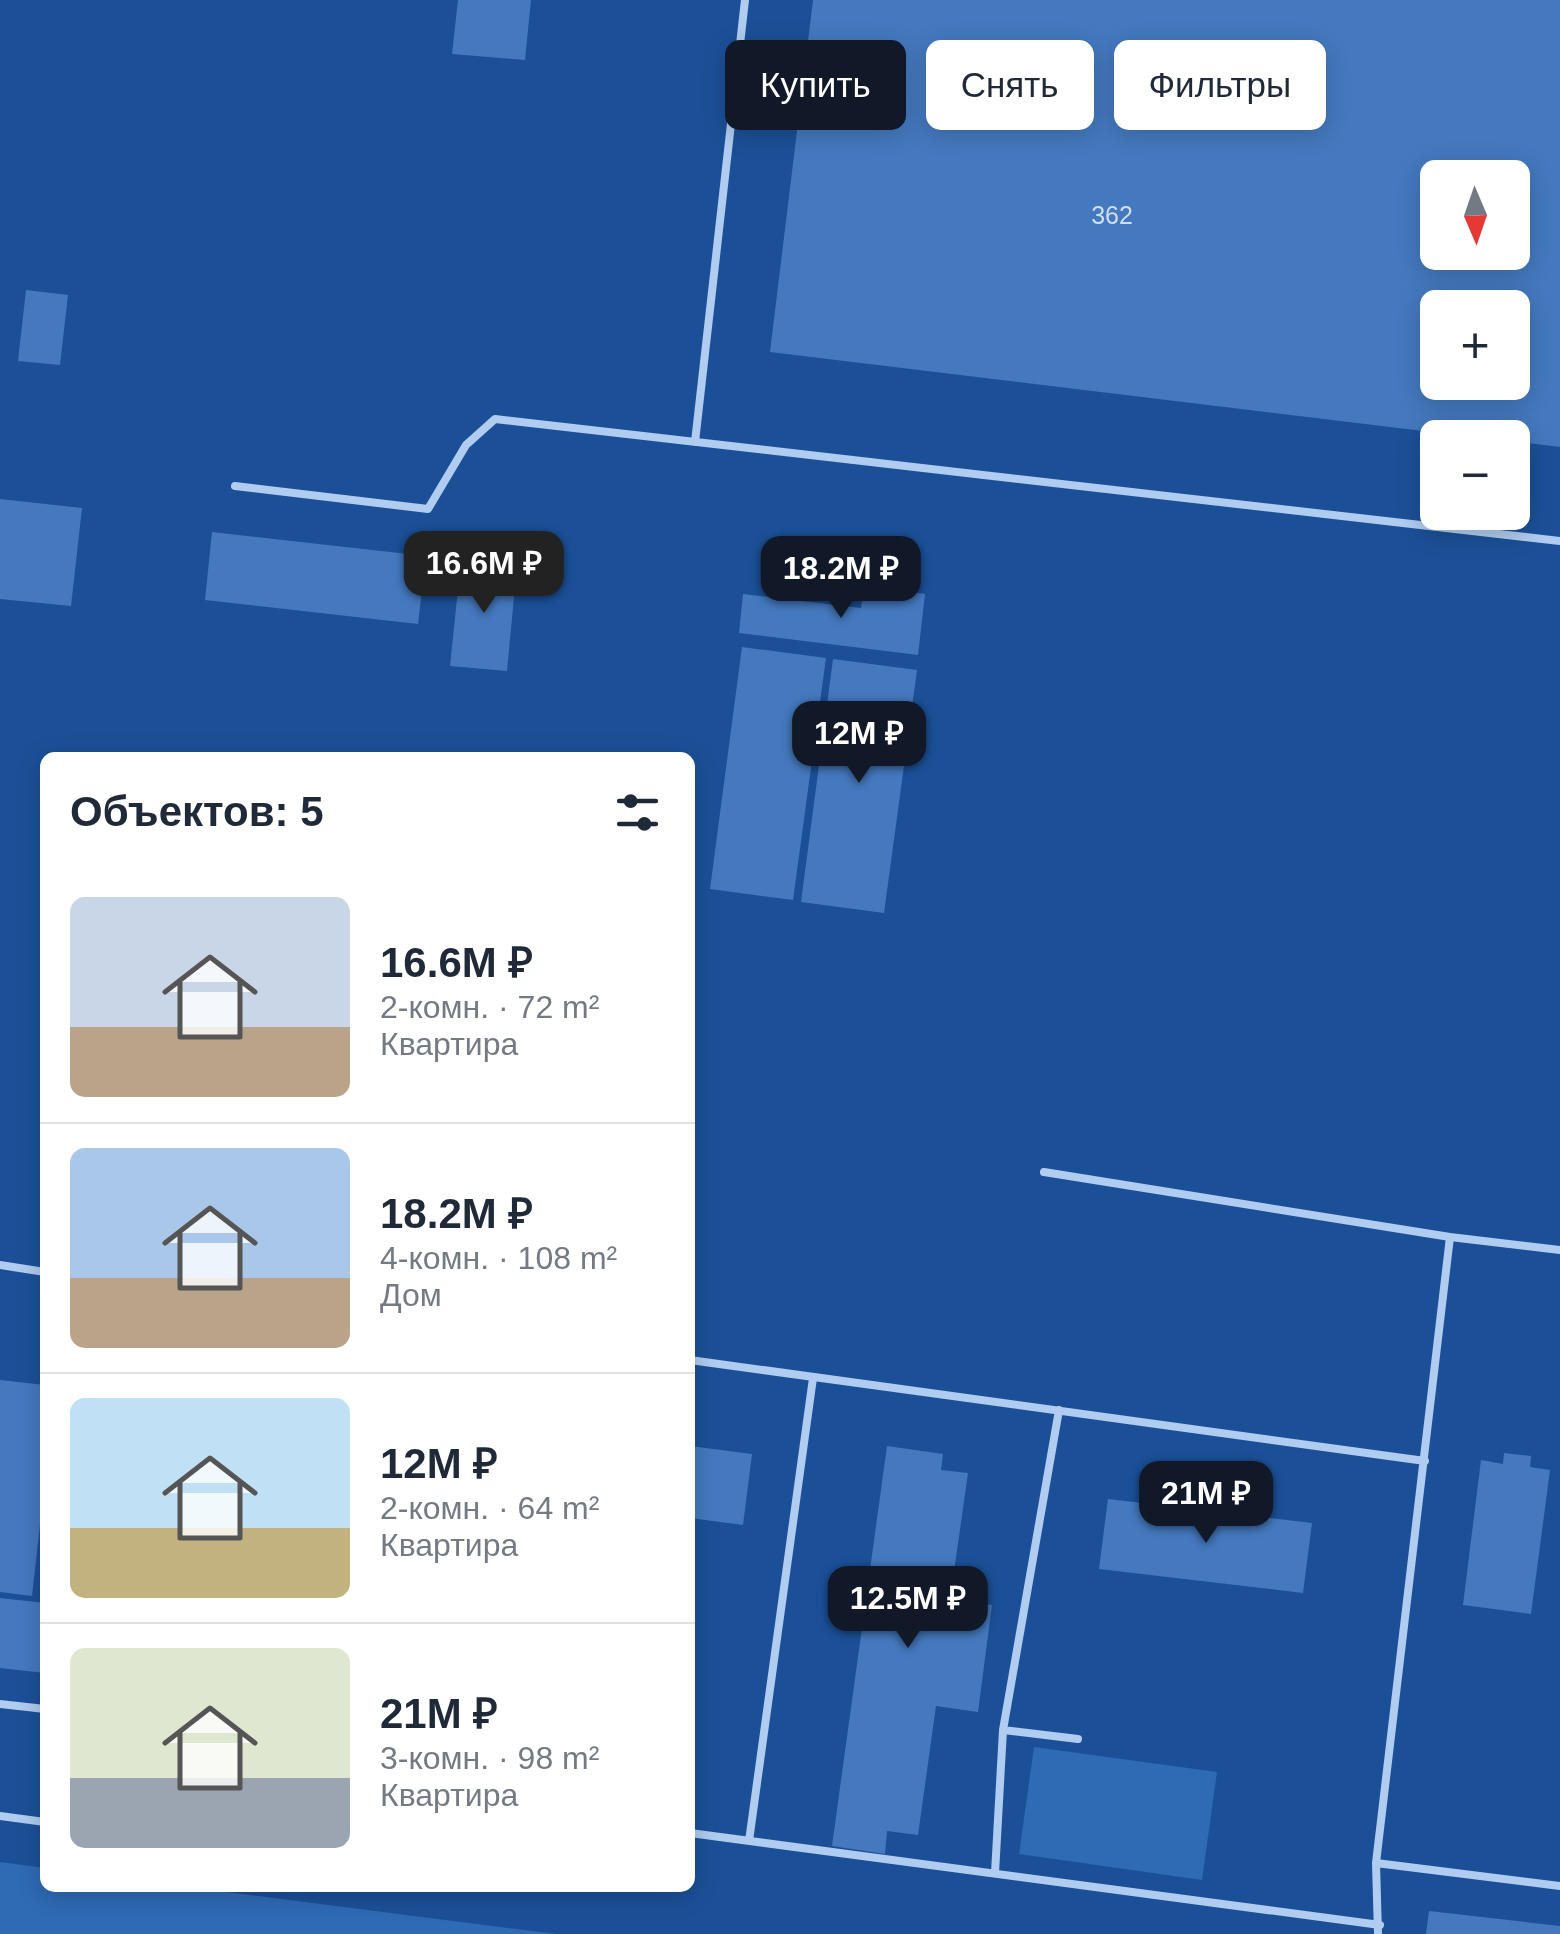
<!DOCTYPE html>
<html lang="ru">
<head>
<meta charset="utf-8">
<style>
	:root { --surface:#fff; --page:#f2f2f3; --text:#1f2937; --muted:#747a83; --line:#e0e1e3; --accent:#111827 }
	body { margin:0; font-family:Helvetica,sans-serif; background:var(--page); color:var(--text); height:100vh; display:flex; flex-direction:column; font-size:38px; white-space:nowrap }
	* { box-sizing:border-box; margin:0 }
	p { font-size:32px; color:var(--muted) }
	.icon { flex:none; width:55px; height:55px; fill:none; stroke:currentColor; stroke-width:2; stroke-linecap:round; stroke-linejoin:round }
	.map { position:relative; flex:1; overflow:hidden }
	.sheet { position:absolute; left:40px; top:752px; width:655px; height:1140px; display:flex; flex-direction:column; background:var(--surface); border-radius:15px; box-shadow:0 5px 25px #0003 }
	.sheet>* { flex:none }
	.hud { position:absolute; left:725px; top:40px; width:685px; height:90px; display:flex; gap:20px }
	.needle { width:65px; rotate:178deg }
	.tools { position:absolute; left:1420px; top:160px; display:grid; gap:20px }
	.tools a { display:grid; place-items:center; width:110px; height:110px; border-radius:15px; background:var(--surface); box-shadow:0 5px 25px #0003; font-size:50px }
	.price { position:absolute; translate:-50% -85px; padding:0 22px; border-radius:20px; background:var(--accent); color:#fff; font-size:32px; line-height:65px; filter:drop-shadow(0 2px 5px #0008) }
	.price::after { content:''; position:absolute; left:50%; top:60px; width:30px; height:22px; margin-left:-15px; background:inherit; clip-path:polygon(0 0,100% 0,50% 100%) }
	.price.current { background:#222; color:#fff }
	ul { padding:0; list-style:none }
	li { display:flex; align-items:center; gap:30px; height:250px; padding:0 30px }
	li+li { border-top:2px solid var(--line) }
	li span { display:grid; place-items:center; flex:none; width:280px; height:200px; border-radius:15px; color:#555 }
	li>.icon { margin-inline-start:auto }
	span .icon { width:120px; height:120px; fill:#fffc; stroke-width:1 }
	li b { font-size:42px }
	h2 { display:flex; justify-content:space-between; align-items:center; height:120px; padding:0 30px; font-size:42px }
	.pill { padding:0 35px; border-radius:15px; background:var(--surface); box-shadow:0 5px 25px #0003; font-size:35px; line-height:90px }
	.pill.current { background:var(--accent); color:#fff }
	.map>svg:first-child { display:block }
	.green { fill:#2f6ab5 }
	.building { fill:#4479bf; fill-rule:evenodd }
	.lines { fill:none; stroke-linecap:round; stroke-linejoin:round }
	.service { stroke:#b0ccf0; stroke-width:8 }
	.labels { text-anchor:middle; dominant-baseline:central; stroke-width:10; stroke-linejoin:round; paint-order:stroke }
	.number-label { font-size:25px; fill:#d0deef }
</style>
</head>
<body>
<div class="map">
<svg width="1560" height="1934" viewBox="0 0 1560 1934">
	<rect width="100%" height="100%" fill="#1b5098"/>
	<!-- green -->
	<path class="green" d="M1034,1747L1217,1772L1202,1880L1019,1854Z
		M0,1862L45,1868V1888H195L556,1934H0Z"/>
	<!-- building -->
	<path class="building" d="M458,0H531L525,60L452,54Z
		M813,0H1560V447L1512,441V438H1481L770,352ZM1438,178H1512V252H1438ZM1438,308H1512V382H1438Z
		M26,290L68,295L60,365L18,361Z
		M0,499L82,508L71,606L0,599Z
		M212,532L426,556L418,624L205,600Z
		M461,560L517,565L507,671L450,666Z
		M864,586L925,594L918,655L739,633L743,594L861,608Z
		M742,647L826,658L793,900L710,889Z
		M833,659L917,670L884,913L801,902Z
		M0,1380L45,1385V1516H41L32,1596L0,1592Z
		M690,1446L752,1454L743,1525L690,1518Z
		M887,1446L943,1454L941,1470L968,1473L950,1600L992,1605L978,1712L936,1706L918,1835L887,1831L885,1854L832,1846Z
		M1504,1453L1531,1456L1530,1467L1550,1470L1531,1614L1463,1605L1481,1460L1503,1464Z
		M1108,1499L1312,1523L1303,1593L1099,1569Z
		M0,1598L45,1603V1673L0,1668Z
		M1429,1911L1560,1926V1934H1426Z"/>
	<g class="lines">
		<!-- service -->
		<path class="service" d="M695,442L745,0
			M235,486L428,509L466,445L495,419L1560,541
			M1044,1172L1450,1237L1560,1250
			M0,1265L45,1272
			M690,1360L1425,1461
			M0,1704L45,1709
			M1003,1730L1078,1739
			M0,1816L45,1822
			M690,1833L1380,1925
			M749,1841L813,1378
			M1376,1863L1560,1886
			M995,1873L1003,1730L1059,1410
			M1378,1934L1376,1863L1450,1237"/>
	</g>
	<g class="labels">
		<!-- number labels -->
		<g class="number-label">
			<text x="1112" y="215">362</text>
		</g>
	</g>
</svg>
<div class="tools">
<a><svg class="needle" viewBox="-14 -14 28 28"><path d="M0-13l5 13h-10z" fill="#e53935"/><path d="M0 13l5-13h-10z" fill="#747a83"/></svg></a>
<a>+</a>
<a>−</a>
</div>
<b class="price current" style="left:484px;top:616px">16.6M ₽</b>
<b class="price" style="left:841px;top:621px">18.2M ₽</b>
<b class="price" style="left:859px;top:786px">12M ₽</b>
<b class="price" style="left:1206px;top:1546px">21M ₽</b>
<b class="price" style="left:908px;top:1651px">12.5M ₽</b>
<div class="hud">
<a class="pill current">Купить</a>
<a class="pill">Снять</a>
<a class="pill">Фильтры</a>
</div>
<section class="sheet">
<h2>Объектов: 5<svg class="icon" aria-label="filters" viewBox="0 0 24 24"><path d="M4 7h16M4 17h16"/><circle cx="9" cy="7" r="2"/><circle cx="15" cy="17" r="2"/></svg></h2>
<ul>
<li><span style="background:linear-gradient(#c9d6e8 65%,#b9a48a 0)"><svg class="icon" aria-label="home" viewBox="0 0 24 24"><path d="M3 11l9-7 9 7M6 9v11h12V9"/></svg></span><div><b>16.6M ₽</b><p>2-комн. · 72 m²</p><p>Квартира</p></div></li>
<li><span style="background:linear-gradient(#a9c7e8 65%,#b9a48a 0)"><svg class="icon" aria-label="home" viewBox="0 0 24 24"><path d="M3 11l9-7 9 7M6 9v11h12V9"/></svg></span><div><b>18.2M ₽</b><p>4-комн. · 108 m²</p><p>Дом</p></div></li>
<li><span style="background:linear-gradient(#bfe0f5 65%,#c2b280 0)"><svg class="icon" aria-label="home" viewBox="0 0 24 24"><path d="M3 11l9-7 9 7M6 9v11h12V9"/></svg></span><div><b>12M ₽</b><p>2-комн. · 64 m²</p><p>Квартира</p></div></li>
<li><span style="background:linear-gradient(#dfe7d0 65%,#9aa5b1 0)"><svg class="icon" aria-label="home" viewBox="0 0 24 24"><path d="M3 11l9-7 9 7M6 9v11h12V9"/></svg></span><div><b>21M ₽</b><p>3-комн. · 98 m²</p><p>Квартира</p></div></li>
</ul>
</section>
</div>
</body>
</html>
